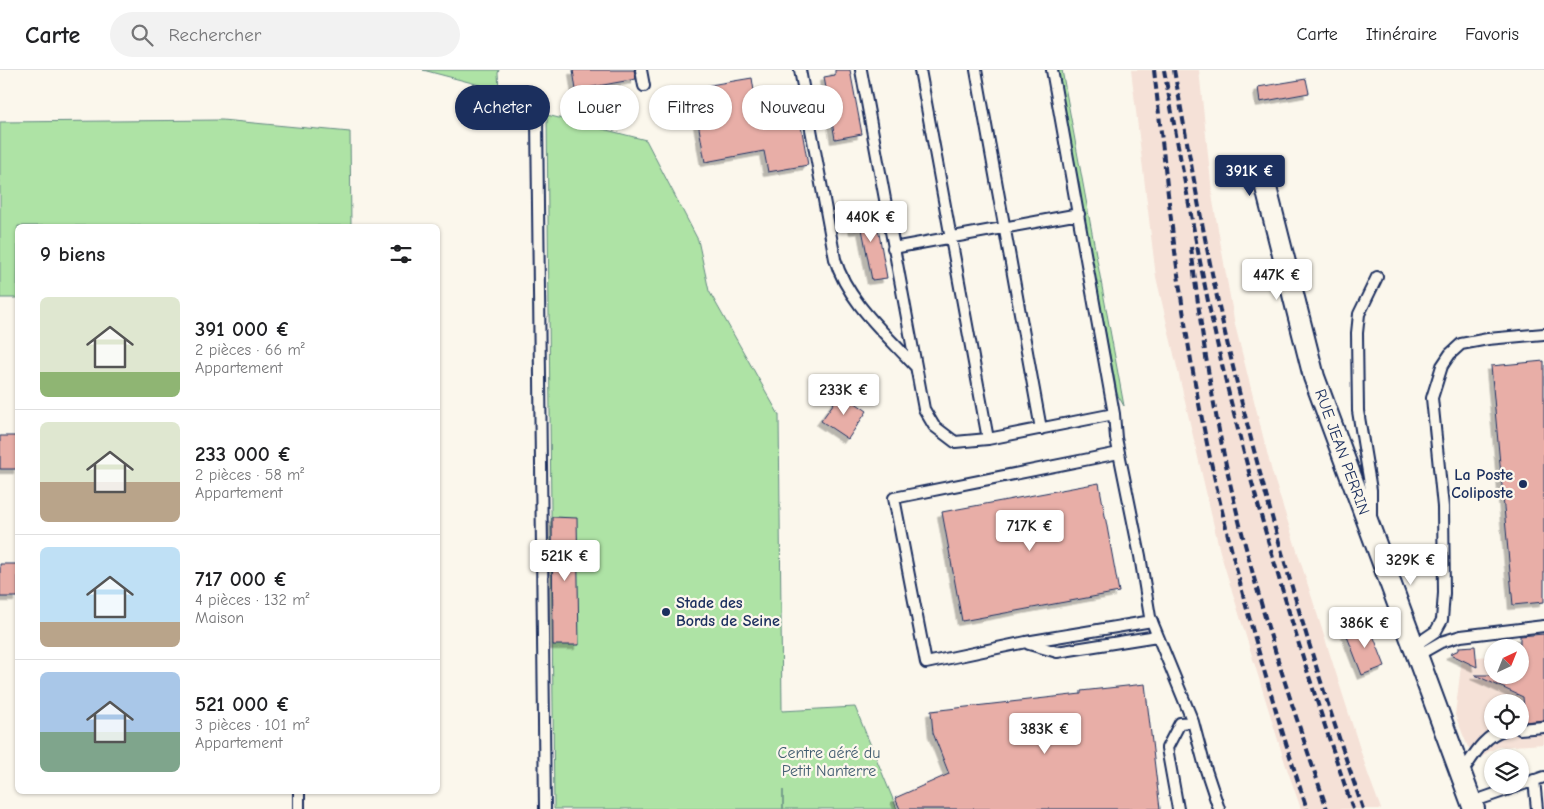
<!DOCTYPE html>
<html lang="fr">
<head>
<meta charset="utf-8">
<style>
	:root { --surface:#fff; --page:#f2f2f2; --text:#202124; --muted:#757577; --line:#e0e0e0; --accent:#1b2f5e }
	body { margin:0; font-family:"Comic Neue",sans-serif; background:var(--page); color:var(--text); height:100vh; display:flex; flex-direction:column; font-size:19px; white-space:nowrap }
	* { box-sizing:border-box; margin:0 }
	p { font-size:16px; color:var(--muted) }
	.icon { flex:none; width:28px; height:28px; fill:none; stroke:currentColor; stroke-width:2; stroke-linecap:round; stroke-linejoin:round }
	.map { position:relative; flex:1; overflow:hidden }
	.side { position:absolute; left:15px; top:154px; width:425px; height:570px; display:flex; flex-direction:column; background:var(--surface); border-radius:8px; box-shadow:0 1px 4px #0004 }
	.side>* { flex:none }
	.hud { position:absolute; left:455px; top:15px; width:475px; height:45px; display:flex; gap:10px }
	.needle { width:32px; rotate:43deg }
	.buttons { position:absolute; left:1484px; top:569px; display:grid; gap:10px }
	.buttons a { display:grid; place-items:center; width:45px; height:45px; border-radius:50%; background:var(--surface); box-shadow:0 1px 4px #0004; font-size:25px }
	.price { position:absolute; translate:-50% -42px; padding:0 11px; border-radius:5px; background:#fff; color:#222; font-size:16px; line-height:32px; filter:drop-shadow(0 1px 2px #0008) }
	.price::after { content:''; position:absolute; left:50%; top:30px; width:15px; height:11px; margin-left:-8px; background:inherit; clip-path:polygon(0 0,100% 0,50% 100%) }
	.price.current { background:var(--accent); color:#fff }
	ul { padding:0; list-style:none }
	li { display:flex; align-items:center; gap:15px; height:125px; padding:0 25px }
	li+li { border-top:1px solid var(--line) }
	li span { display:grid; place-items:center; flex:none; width:140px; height:100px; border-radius:8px; color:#555 }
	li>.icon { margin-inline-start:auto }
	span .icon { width:60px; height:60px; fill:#fffc; stroke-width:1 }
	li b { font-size:21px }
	h2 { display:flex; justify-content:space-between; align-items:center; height:60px; padding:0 25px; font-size:21px }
	.pill { padding:0 18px; border-radius:22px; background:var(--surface); box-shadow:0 1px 4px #0004; font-size:18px; line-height:45px }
	.pill.current { background:var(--accent); color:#fff }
	header { display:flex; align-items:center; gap:30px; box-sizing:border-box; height:70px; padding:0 25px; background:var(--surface); border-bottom:1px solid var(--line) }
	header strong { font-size:24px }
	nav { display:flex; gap:28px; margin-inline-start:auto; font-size:18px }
	.search { width:350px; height:45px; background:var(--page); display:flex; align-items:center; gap:12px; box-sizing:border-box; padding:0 18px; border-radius:28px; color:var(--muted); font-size:19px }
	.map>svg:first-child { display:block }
	.built { fill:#f5e1d7; fill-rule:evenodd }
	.green { fill:#aee3a5; stroke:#648982 }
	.building { fill:#e8aea7; stroke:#1b2f5e; filter:url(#shadow) }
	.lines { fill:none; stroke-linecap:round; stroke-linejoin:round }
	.service-casing { stroke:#1b2f5e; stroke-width:14 }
	.minor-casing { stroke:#1b2f5e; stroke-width:24 }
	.service { stroke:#fbf7ec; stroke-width:10 }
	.minor { stroke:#fbf7ec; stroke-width:20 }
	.rail { stroke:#1b2f5e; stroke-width:4; stroke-dasharray:8 4; stroke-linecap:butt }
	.poi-dot { fill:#1b2f5e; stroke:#fbf7ec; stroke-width:2 }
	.labels { text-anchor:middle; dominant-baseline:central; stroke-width:4.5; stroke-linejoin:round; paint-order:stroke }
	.street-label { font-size:16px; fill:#1b2f5e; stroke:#fbf7ec }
	.poi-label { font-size:16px; font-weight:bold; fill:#1b2f5e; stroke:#fbf7ec; text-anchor:end }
	.park-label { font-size:16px; fill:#405c70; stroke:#fbf7ec }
</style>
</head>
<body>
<header>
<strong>Carte</strong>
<div class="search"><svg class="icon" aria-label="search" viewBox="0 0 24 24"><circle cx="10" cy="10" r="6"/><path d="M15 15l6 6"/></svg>Rechercher</div>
<nav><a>Carte</a><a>Itinéraire</a><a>Favoris</a></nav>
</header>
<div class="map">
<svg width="1544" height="739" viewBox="0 0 1544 739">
	<defs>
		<filter id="shadow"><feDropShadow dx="-4.5" dy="4.5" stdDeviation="0" flood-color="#0004"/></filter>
	</defs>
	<rect width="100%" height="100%" fill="#fbf7ec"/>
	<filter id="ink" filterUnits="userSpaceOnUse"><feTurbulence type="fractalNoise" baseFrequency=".02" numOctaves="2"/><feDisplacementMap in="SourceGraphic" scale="10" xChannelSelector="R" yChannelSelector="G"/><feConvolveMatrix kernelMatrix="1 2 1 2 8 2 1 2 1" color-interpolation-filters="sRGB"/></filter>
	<g filter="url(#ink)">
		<!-- built -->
		<path class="built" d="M1131,0H1199L1213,131L1235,255L1272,402L1368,704L1381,739H1301L1285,693L1220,482L1156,207Z
			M1544,581V674L1498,677L1488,682L1482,687L1468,677L1455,645L1462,588L1492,586V605H1520ZM1492,632H1520V660H1492Z"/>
		<!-- green -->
		<path class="green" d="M423,0H499L498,3L499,20Z
			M1056,0H1062L1124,336L1117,324L1115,312Z
			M547,45L646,70L698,170L709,221L779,345L782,641L855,637L897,739H783V720V739H554Z
			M222,50L350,62L351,156H18L17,228H0V52Z"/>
		<!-- building -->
		<path class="building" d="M573,0H634L636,9L576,20Z
			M835,0H850L862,64L835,69L824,7L835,5Z
			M752,8L756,34L796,27L808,95L768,102L764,81L705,92L692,18Z
			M1306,9L1309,23L1260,32L1258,17Z
			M875,141L887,208L872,210L862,159L854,160L851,145Z
			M1544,291V532L1513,535L1491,296Z
			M841,323L867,341L848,369L821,351Z
			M0,366H18V399H0Z
			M1099,413L1119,522L962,551L942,442Z
			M552,447L577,448L579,575H553Z
			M0,494H18V527H0Z
			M1368,552L1385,596L1362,605L1345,561Z
			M1544,564V650L1525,652L1523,627L1475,605H1520V566Z
			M1475,576L1477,597L1450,584L1459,580V577Z
			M1145,614L1160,739H900L895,728L949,704L933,663L931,641L1081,624V621Z"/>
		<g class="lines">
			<defs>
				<path id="service" d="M641,0L644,16
					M800,0L835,189C847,231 886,264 915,296
					M861,0L924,339L934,356L955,372L988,369L1114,344L1052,0
					M920,0L988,369
					M976,0L1041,359
					M537,49L545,739
					M893,178L1079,144
					M1114,344L1116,368L1140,486L1150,547L1193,652L1205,697L1219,739
					M1119,383L894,428L926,593L1026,572L1152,551
					M1371,445V420L1358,341L1357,263L1359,244L1377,207
					M1029,574L1057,582L1157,566
					M1414,576L1436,561L1442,550L1444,523L1443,437L1432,328L1442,296L1450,284L1461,274L1488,269L1544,264
					M1418,585L1441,572L1461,566L1544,556
					M1520,659L1544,657
					M1461,704C1473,687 1483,666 1504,660
					M1534,710L1537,739
					M299,721V739
					M1472,732L1544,707
					M1178,739L1167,678L1180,653L1193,652"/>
				<path id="minor" d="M1261,98L1314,307L1474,739"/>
			</defs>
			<!-- service casing -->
			<use href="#service" class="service-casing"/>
			<!-- minor casing -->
			<use href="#minor" class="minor-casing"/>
			<!-- service -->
			<use href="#service" class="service"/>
			<!-- minor -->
			<use href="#minor" class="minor"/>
			<!-- rail -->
			<path class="rail" d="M1154,0C1166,104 1176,209 1195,313C1222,458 1261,599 1307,739
				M1164,0C1184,106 1202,212 1227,316C1262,459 1305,600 1353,739
				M1174,0C1192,99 1209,199 1233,297C1269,446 1313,594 1363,739
				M1191,177C1203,282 1221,387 1249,489C1271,574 1299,656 1327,739"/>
		</g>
	</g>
	<!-- markers -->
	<g class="poi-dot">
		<circle cx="1523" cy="414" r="5"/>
		<circle cx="666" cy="542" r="5"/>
	</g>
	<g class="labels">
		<!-- street labels -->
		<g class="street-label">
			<text transform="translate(1342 382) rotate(70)">RUE JEAN PERRIN</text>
		</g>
		<!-- poi labels -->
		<g class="poi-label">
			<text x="1513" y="405">La Poste<tspan x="1513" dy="18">Coliposte</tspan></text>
			<text x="676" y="533" text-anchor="start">Stade des<tspan x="676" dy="18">Bords de Seine</tspan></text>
		</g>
		<!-- park labels -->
		<g class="park-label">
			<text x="829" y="683">Centre aéré du<tspan x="829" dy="18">Petit Nanterre</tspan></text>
		</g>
	</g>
</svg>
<div class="buttons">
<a><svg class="needle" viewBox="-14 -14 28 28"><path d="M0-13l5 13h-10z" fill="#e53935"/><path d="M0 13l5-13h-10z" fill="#757577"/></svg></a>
<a><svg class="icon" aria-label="locate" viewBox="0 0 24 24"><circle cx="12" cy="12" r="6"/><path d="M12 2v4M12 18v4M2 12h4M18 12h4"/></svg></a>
<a><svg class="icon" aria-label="layers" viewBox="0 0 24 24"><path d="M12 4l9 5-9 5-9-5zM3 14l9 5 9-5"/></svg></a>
</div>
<b class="price current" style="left:1250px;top:127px">391K €</b>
<b class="price" style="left:871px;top:173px">440K €</b>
<b class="price" style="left:1277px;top:231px">447K €</b>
<b class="price" style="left:844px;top:346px">233K €</b>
<b class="price" style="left:1030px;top:482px">717K €</b>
<b class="price" style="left:565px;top:512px">521K €</b>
<b class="price" style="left:1411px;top:516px">329K €</b>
<b class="price" style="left:1365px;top:579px">386K €</b>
<b class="price" style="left:1045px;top:685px">383K €</b>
<div class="hud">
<a class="pill current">Acheter</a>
<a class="pill">Louer</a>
<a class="pill">Filtres</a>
<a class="pill">Nouveau</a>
</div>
<section class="side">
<h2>9 biens<svg class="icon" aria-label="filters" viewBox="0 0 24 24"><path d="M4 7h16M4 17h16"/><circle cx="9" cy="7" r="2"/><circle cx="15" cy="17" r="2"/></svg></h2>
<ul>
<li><span style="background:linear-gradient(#dfe7d0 75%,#8fb573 0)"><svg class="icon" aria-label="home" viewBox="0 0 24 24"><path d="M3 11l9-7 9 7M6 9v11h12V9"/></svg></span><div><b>391 000 €</b><p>2 pièces · 66 m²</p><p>Appartement</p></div></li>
<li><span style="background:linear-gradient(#dfe7d0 60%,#b9a48a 0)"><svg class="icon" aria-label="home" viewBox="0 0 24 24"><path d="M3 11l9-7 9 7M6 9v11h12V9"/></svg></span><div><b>233 000 €</b><p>2 pièces · 58 m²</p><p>Appartement</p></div></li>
<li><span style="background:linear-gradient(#bfe0f5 75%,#b9a48a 0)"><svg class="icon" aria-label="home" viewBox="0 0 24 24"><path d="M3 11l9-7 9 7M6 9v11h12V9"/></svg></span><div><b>717 000 €</b><p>4 pièces · 132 m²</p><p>Maison</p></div></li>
<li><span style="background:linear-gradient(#a9c7e8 60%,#7fa58c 0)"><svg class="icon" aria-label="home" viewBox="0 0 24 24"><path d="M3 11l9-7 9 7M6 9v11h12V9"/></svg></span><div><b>521 000 €</b><p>3 pièces · 101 m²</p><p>Appartement</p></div></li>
</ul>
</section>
</div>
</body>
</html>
